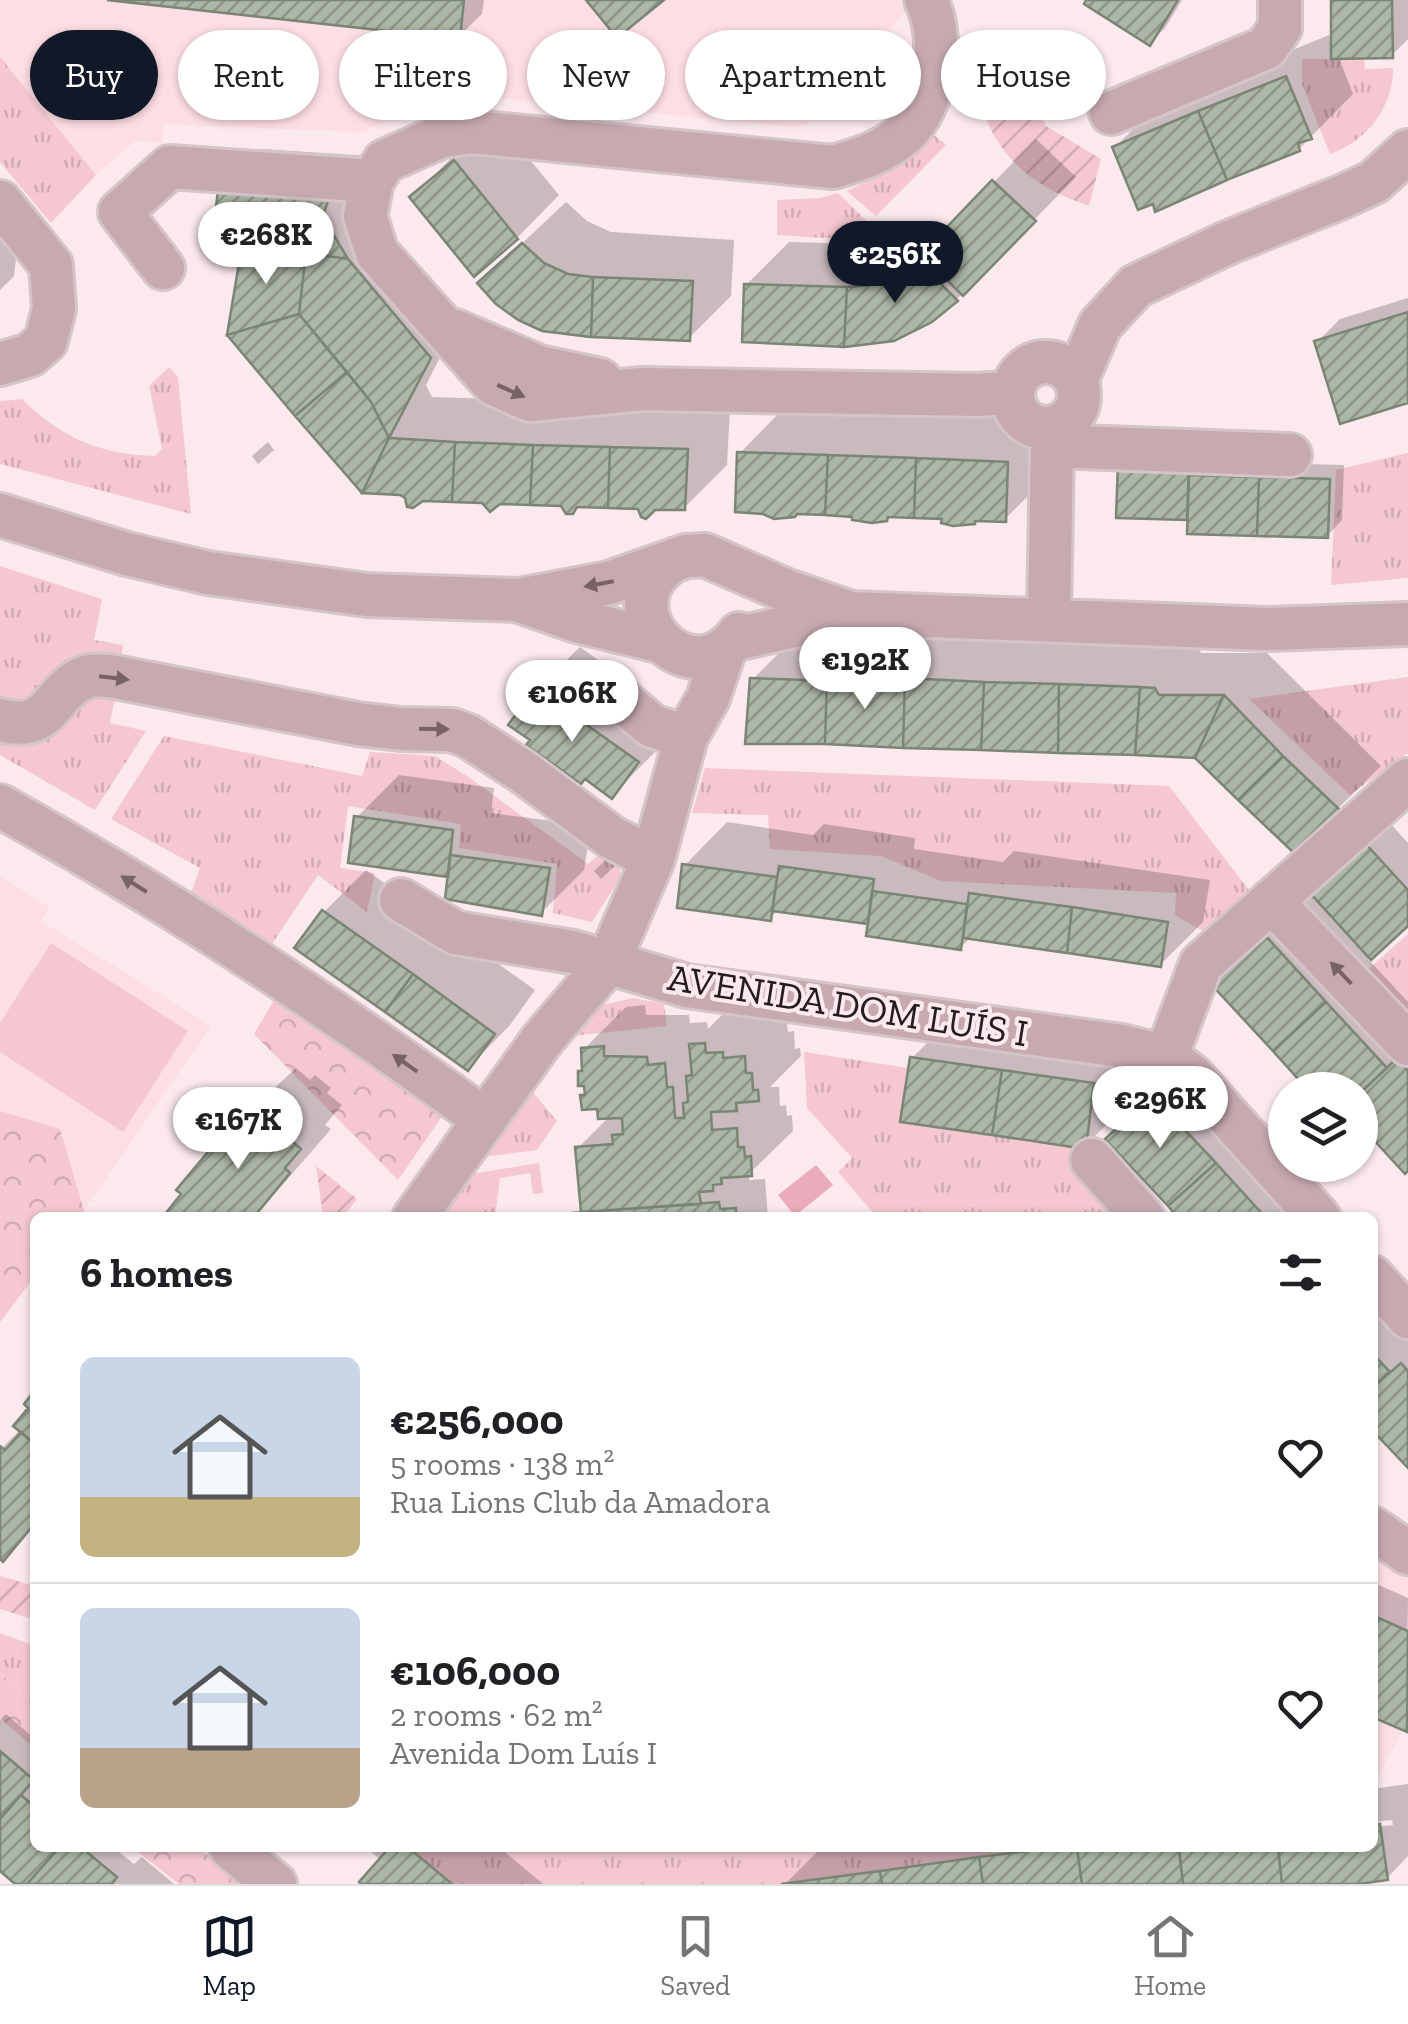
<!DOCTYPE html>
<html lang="en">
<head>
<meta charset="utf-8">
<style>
	:root { --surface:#fff; --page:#f2f2f2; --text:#202124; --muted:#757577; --line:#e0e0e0; --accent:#111827 }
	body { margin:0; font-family:"Zilla Slab",serif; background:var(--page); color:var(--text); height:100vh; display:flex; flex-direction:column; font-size:38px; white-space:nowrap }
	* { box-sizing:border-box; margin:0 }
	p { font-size:32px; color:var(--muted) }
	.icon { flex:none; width:55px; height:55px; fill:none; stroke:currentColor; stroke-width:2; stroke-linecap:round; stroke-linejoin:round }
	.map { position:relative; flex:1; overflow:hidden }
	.drawer { position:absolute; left:30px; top:1212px; width:1348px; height:640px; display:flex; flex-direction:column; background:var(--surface); border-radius:15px; box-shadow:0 2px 8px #0004 }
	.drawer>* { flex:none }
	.guide { position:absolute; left:30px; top:30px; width:1350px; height:90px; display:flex; gap:20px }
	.fabs { position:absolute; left:1268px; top:1072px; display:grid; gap:20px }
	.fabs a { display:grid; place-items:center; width:110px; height:110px; border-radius:50%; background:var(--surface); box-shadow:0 2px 8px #0004; font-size:50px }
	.price { position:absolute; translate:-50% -85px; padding:0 22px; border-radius:35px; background:#fff; color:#222; font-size:32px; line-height:65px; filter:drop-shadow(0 2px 5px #0008) }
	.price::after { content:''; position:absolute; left:50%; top:60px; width:30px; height:22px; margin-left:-15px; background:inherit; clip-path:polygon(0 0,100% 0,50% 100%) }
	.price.on { background:var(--accent); color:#fff }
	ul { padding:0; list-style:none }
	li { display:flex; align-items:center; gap:30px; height:250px; padding:0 50px }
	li+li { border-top:2px solid var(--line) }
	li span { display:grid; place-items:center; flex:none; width:280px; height:200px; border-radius:15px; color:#555 }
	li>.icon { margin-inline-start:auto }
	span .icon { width:120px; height:120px; fill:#fffc; stroke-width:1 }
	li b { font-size:42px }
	h2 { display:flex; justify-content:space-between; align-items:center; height:120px; padding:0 50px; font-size:42px }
	.chip { padding:0 35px; border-radius:45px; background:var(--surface); box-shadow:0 2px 8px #0004; font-size:35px; line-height:90px }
	.chip.on { background:var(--accent); color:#fff }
	.tab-bar { display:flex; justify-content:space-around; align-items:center; height:140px; border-top:2px solid var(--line); background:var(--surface); font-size:28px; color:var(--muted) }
	.tab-bar a { display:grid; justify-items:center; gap:5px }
	.tab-bar .on { color:var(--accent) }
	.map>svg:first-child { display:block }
	.built { fill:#fedee5 }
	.grass { fill:url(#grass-tufts) }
	.forest { fill:url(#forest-crowns) }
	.garden { fill:url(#garden-furrows) }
	.pitch { fill:#f5c7d1 }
	.water { fill:#ebabba }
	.shadow { fill:#0003 }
	.building { fill:url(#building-hatch); stroke:#7b8576; stroke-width:2.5 }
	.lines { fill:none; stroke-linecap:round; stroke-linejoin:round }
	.minor-casing { stroke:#d5c4c8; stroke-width:48 }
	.minor { stroke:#c7a9b0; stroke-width:42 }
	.oneway { fill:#766267 }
	.labels { text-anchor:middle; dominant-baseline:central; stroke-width:8; stroke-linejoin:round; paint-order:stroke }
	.street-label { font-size:38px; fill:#241c1e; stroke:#fce9ed }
</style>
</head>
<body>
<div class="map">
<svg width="1408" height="1884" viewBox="0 0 1408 1884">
	<defs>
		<pattern id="grass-tufts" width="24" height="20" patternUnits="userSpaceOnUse" patternTransform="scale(2.5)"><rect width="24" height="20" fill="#f5c7d1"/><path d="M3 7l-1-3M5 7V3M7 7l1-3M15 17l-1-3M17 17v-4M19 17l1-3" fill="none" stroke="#d2aab3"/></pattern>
		<pattern id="forest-crowns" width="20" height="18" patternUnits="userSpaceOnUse" patternTransform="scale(2.5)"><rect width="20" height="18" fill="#f5c7d1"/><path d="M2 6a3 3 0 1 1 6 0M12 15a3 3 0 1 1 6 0" fill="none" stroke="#d2aab3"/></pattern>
		<pattern id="garden-furrows" width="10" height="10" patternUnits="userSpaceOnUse" patternTransform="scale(2.5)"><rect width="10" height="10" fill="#f5c7d1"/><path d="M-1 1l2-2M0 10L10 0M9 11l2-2" fill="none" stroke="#d2aab3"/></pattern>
		<pattern id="building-hatch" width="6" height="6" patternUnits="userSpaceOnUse" patternTransform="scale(2.5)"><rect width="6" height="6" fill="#acb7a7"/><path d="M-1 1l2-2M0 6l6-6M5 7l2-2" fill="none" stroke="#8c9487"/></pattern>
	</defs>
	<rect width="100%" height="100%" fill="#fce9ed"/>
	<!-- built -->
	<path class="built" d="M0,0H900L906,11L806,124L794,127L448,93L362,132L164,124L162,143L135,141L96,175L0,57Z
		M0,876L50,908L41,921L211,1026L79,1217L35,1218V1276L0,1322Z
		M1372,1556L1408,1577V1730L1402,1731L1378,1777L1372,1774Z"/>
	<!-- grass -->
	<path class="grass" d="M0,57L96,175L51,223L0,162Z
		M1364,58L1365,69L1393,68C1393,108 1367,141 1330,154L1302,84V59Z
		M929,131L946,145L876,216L847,191L880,175Z
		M838,193L875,229C847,244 808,236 777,235V200L820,198Z
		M169,367L178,377L191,514L0,464V401L22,399C60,437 101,455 155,456L162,449L149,386Z
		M1408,453V578L1331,585L1336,470Z
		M0,566L102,599L94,640L123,645L120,667L39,702L0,709Z
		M1408,677V753L1350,795L1249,699Z
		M98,694L115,698L110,723L146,731L95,810L0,755V736Z
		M164,736L362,776L370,752L435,756L467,776L588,864L601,853L620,867V878L592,922L553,913L557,864L459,848L461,824L348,806L340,868L375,873L367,912L318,875L272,944L191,893L200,868L111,819Z
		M705,768L1169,786L1252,894L1203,931L1175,915L1176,893L941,881L881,856L770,849L768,815L692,813Z
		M1408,934V1022L1363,974Z
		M633,998L664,1004L667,1026L571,1036L598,1006Z
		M804,1052L908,1068L901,1122L1077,1148L1127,1217H877L838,1172L852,1158L807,1108Z
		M532,1091L557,1121L537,1150L483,1157Z
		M539,1163L543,1193L533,1194L530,1173L500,1178L495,1217L440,1218L471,1174Z
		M0,1633L35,1646V1704L0,1674Z
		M409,1848H1051L781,1884H452Z"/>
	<!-- forest -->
	<path class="forest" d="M273,1002L286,1004L443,1115L398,1180L254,1034Z
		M0,1111L60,1129L84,1211L79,1217L35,1218V1276L0,1322Z
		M0,1674L35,1704V1749L0,1718Z
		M133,1848H199L242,1884H179Z"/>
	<!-- garden -->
	<path class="garden" d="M971,68L1032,98L1046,126L1101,159L1089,206C1015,180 987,144 971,68Z
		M316,1166L357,1199L343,1217H323Z
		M0,1576L35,1586V1620L0,1609Z"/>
	<!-- pitch -->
	<path class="pitch" d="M51,943L188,1031L123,1132L0,1052V1023Z"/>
	<!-- water -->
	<path class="water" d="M816,1165L833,1185L795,1216L778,1195Z"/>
	<!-- shadow -->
	<path class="shadow" d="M114,0H484L482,14L459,36Z
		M1089,0H1182L1165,28L1150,43Z
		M1333,0H1408V39L1392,55L1338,56L1353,94L1299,149L1115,147L1158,105L1329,35L1334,45Z
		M497,120L559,195L517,238L412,198L454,155Z
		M1036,139L1076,177L957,299L931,320L746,285L789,242L903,245L933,237L957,220Z
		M263,149L369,156L350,191L345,234L371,237L452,334L426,385L432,397L730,407L727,465L684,508L407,496L220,191Z
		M566,202L587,221L611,232L734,240L731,296L689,338L480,283Z
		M0,216L19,231L14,276L0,290Z
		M1408,298V401L1317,342L1340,319Z
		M782,410L1049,420L1047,477L1005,519L944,517L740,453Z
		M268,442L274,450L258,464L252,456Z
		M1203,461L1344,465L1342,520L1327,536L1190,518L1119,516Z
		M856,634L1198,647L1201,653H1267L1381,766L1295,851L1196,755L752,680L795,637L851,638Z
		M580,647L679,718L654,753L612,795L512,724L537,689Z
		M399,775L494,788L491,813L591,826L584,870L541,913L356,818Z
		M1388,821L1408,843V922L1368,959L1408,1002V1173L1360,1121V1090H1312L1213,982L1307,892L1310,896Z
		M727,822L813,835L824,824L915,838L914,849L1003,862L1014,851L1210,880L1203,922L1161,964L971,937L960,948L871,922L779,909L770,918L685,865Z
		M610,856L617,864L601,879L594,871Z
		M366,870L535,990L510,1025L468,1068L324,912Z
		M735,1002L786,1015L788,1032L794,1031L795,1049L800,1048L801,1056L770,1087H779L780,1106L786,1105L787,1116L792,1115L793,1131L749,1174V1180L765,1179L768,1218H576L583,1206L578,1148L610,1116L583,1096L587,1092L580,1072L585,1067L584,1049L626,1007L645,1005L646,1015H689L690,1023L707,1022L708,1029Z
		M955,1015L1135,1041L1128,1103L1085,1146L912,1058Z
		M1196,1054L1327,1218H1183L1150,1097Z
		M296,1068L310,1080L315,1075L331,1088L327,1093L342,1105L325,1125L331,1129L258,1213L261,1218H169L230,1129Z
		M1372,1266L1408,1303V1465L1372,1427Z
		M35,1394V1526L3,1558L0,1450L21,1429Z
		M1379,1585L1408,1598L1406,1729L1372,1714V1592Z
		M6,1714L35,1739V1848H114L134,1864L142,1857L174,1884H19L0,1868V1720Z
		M1408,1784V1856L1387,1878L1338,1884H785L821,1848H1372V1827L1393,1825L1392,1820L1372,1822V1789Z
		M366,1848H500L543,1884H365L381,1860Z"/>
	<!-- building -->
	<path class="building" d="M107,0H464L460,39Z
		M586,0H664L617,38Z
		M1086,0H1178L1150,46L1084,4Z
		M1331,0H1392L1393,58L1331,59Z
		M1286,76L1312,139L1298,143L1300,151L1227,180L1198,111Z
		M1198,111L1227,180L1155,212L1153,204L1138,210L1112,147Z
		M454,160L518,239L474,277L409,197Z
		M992,180L1036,221L963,296L921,254Z
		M218,190L329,198L320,225L310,224L306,253L242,245L243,235L213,231Z
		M323,217L348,259L306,253L310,224L320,225Z
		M522,243L544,263L568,274L593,277L591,337L542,331L518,320L496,304L477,283Z
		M242,245L306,253L299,314L227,335Z
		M306,253L348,259L431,358L389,438L371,402L299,314Z
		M916,259L958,301L932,322L894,341L844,347L847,287L872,285L888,279Z
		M593,277L693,281L690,341L591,337Z
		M744,284L847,287L844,347L742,342Z
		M1408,312V403L1340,424L1314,341Z
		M299,314L347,372L295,416L227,335Z
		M347,372L371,402L389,438L362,493L295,416Z
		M389,438L455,442L452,502L423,501L413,508L407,507L405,498L400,495L362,493Z
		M455,442L533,445L530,505L500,504L490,512L482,503L452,502Z
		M533,445L610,447L608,508L577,507L573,514H566L561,506L530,505Z
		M610,447L688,449L685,510H655L646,519L641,517L638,509L608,508Z
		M737,452L828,455L825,515L797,514L795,517L774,519L763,514L735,512Z
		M828,455L916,458L914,518L888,517L887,521L872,523L852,520V517L825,515Z
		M916,458L1008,462L1006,522L975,521V524L953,526L941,523L942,519L914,518Z
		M1118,463L1189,465L1187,520L1116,518Z
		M1189,475L1259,477L1257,536L1187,534Z
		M1259,477L1330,479L1328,538L1257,536Z
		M811,675L827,676L825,744H745L750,678L807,680Z
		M827,676L905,678L903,748L825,744Z
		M905,678L984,682L981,750L903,748Z
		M984,682L1059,684L1058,753L981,750Z
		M1059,684L1140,687L1135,755L1058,753Z
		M1140,687L1155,688L1159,695H1224L1195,758L1135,755Z
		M535,688L639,762L612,799L585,779L581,784L526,745L530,740L508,725Z
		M1224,695L1283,756L1238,800L1195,758Z
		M1283,756L1340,810L1295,854L1238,800Z
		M354,816L453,830L448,877L348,863Z
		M1364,842L1408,890V926L1371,960L1310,893Z
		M450,855L550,868L542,916L445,899Z
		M682,864L777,877L771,921L677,908Z
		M779,866L874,879L868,924L772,911Z
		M872,891L967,904L961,950L866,936Z
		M969,893L1072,907L1067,953L963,938Z
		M1072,907L1168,922L1161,967L1067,953Z
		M322,910L413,974L385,1012L294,948Z
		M1263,933L1326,1002L1273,1051L1209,982Z
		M413,974L495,1034L468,1071L385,1012Z
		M1326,1002L1387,1068L1360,1093V1090H1308L1273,1051Z
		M705,1043L706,1053L723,1052V1058L745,1056L746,1073H752L753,1090H758L759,1101L736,1103L737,1111L711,1112L712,1130L737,1128L738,1147H744L745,1157L751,1156L752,1176L721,1178L722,1184L713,1185V1191L699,1192L701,1204L581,1212L575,1147L613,1144L612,1135L623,1134L622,1118L598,1119L597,1109L582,1110L580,1095H585L584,1086H578V1071H582L581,1048L604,1046V1056L647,1057L648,1065L665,1063L667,1087H673L675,1118H684L683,1103L688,1102L686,1076L692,1075L689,1044Z
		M910,1057L1002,1070L992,1135L900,1122Z
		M1397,1058L1408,1071V1171L1405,1174L1360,1125V1093Z
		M1002,1070L1094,1083L1086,1149L992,1135Z
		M1152,1095L1216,1163L1168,1206L1105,1139Z
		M252,1108L267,1121L270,1116L290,1131L286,1136L301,1149L285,1168L290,1173L253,1218H170L165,1214L181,1194L176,1190L228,1128L233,1132Z
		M1216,1163L1266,1218H1178L1168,1206Z
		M719,1202L720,1209L736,1208V1218H573V1213Z
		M1372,1353L1390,1372L1372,1388Z
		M1401,1363L1408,1371V1468L1372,1430V1388Z
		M35,1390V1444L13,1426L28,1408L24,1404Z
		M21,1432L35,1444V1523L3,1562L0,1559V1446L5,1450Z
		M1372,1615L1408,1631L1407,1732L1372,1717Z
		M0,1751L34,1780L0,1819Z
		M21,1795L35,1807V1848H59L27,1884H15L0,1871V1819Z
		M1380,1824L1388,1880L1358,1884H1282L1278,1848H1372V1825Z
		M59,1848H82L117,1877L112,1884H27Z
		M389,1848H409L452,1884H361L359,1882Z
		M1053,1848H1077L1082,1884H983L979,1857Z
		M1077,1848H1179L1183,1884H1082Z
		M1197,1848H1278L1282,1884H1183L1179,1850Z
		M979,1857L983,1884H882L880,1871Z
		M880,1871L882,1884H781Z"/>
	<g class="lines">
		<defs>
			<path id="minor" d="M926,0C945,37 937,105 904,134C884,152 858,160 833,167L473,132L442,136L385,161L372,181L365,216L377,253L494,384L530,400L642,389L979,395L1013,392
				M1111,113L1266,48L1280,28V0
				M0,202L51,265L54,309L46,341L30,355L0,364
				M163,268L120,212L170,167L372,181
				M455,331L539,367L600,380
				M1013 395a33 33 0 1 1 66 0a33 33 0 1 1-66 0Z
				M1076,381L1100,325L1136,286L1227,243L1344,196L1374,182L1408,151
				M1052,446L1290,455
				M0,515L127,554L208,573L367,595L519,600L609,583L686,556L705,555L787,591L851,613
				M676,559C599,605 690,702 739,634
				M520,601L577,621L659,641
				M1049,620L1052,446L1049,429
				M736,639L851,613L1268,629L1408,624
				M589,695L621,700L652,726L686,737
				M0,720C53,734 49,691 86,677C93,674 102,676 110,676L358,724L401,729L452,730L468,736L522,771L611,837L653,859
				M0,806C169,900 329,1006 484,1119
				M401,900L456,933L573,952L687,986L1121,1046L1166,1057L1191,1075L1319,1218
				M1271,901L1408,1044
				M1166,1057L1201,964L1408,780
				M1092,1160L1143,1218
				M414,1218L542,1040L608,963L653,859L686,737L708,698L725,648
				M1372,1277L1408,1317
				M1372,1528L1408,1553
				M231,1848L275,1884"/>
		</defs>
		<!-- minor casing -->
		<use href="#minor" class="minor-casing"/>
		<!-- minor -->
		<use href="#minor" class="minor"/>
	</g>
	<!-- one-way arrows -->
	<defs><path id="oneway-solid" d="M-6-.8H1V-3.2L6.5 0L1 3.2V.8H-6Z" transform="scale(2.5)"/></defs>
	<g class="oneway">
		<use href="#oneway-solid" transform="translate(511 391) rotate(24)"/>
		<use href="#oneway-solid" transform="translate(599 584) rotate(169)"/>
		<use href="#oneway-solid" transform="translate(114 678) rotate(7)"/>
		<use href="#oneway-solid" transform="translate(434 729) rotate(1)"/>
		<use href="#oneway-solid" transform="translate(134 884) rotate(-148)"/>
		<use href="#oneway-solid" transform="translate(1341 973) rotate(-134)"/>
		<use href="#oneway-solid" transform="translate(405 1063) rotate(-145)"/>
	</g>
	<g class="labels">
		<!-- street labels -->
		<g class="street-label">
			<text transform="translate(848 1005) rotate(9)">AVENIDA DOM LUÍS I</text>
		</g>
	</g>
</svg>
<div class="fabs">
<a><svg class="icon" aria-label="layers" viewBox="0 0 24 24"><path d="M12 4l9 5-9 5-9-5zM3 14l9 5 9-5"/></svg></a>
</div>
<b class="price" style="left:266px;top:287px">€268K</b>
<b class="price on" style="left:895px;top:306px">€256K</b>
<b class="price" style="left:865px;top:712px">€192K</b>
<b class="price" style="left:572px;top:745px">€106K</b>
<b class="price" style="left:1160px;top:1151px">€296K</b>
<b class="price" style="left:238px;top:1172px">€167K</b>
<div class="guide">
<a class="chip on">Buy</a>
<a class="chip">Rent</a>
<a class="chip">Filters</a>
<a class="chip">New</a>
<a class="chip">Apartment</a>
<a class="chip">House</a>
</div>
<section class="drawer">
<h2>6 homes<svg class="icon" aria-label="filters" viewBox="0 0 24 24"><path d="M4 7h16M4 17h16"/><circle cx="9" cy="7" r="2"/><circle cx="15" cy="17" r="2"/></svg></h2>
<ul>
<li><span style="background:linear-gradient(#c9d6e8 70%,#c2b280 0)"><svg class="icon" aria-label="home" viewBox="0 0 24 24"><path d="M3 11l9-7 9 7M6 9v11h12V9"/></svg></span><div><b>€256,000</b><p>5 rooms · 138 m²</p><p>Rua Lions Club da Amadora</p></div><svg class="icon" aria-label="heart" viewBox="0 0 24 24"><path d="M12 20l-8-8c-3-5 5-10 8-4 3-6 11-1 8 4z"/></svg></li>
<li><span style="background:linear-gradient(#c9d6e8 70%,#b9a48a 0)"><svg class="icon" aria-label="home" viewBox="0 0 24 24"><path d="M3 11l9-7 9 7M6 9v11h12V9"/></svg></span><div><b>€106,000</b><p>2 rooms · 62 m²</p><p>Avenida Dom Luís I</p></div><svg class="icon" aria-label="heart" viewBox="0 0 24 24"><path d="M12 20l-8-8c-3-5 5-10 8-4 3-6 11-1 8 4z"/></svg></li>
</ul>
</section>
</div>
<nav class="tab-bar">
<a class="on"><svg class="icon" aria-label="map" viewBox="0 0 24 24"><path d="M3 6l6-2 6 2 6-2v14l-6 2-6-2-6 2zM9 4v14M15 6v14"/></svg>Map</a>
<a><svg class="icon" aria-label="saved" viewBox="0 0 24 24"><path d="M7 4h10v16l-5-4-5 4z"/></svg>Saved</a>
<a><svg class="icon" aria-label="home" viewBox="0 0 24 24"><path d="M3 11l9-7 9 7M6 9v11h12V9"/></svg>Home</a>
</nav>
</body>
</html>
